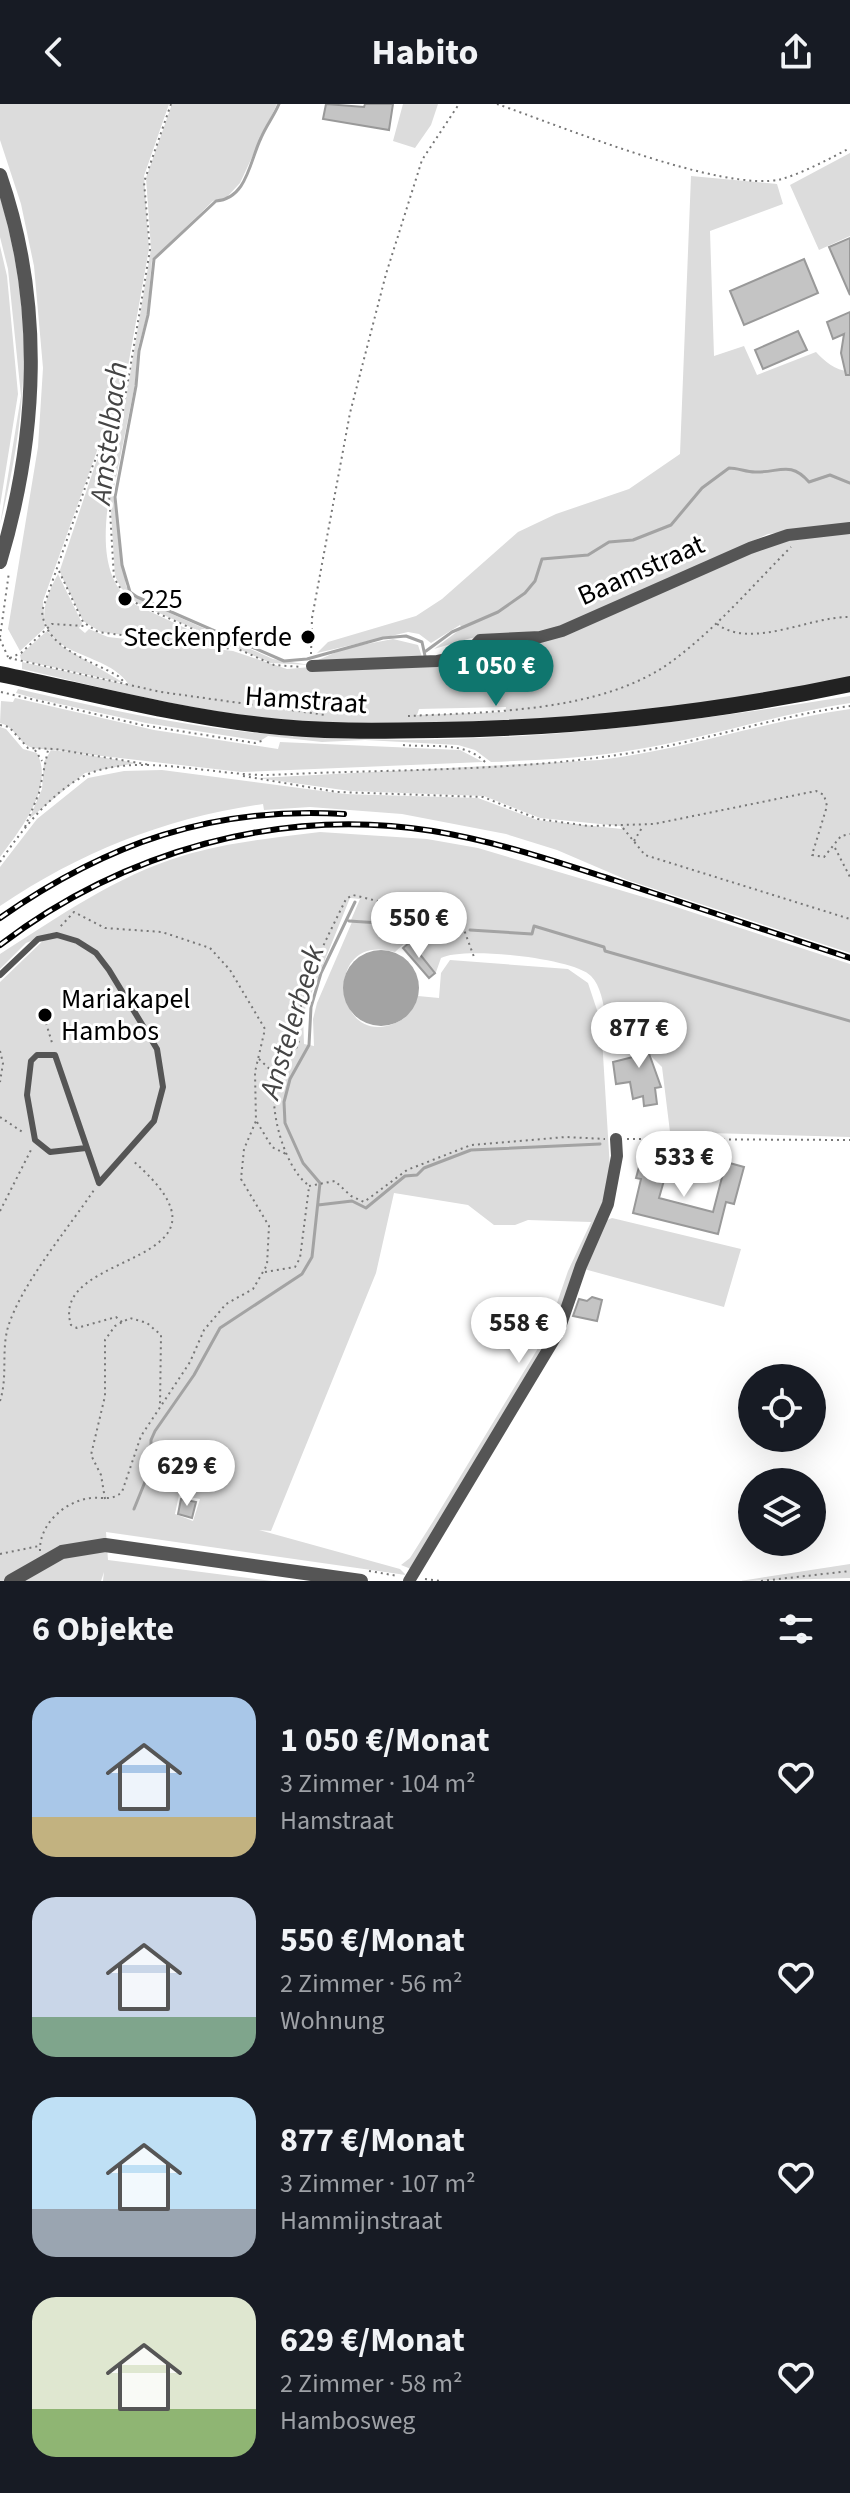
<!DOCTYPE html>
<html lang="de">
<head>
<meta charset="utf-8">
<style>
	:root { --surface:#171b24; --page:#20242c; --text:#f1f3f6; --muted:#9ea1a6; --accent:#0f766e }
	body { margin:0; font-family:"Source Sans 3",sans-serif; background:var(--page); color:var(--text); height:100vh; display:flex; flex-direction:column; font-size:30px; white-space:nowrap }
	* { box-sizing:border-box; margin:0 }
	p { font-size:26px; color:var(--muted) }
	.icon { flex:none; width:44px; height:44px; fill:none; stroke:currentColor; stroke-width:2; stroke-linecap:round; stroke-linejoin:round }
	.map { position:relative; height:1477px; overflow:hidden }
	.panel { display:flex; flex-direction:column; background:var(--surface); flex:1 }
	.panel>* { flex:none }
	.controls { position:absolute; left:738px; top:1260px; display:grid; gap:16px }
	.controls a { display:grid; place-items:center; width:88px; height:88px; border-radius:50%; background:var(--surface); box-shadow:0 8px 32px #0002; font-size:40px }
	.price { position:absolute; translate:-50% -68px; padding:0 18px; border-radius:28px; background:#fff; color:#222; font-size:26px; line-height:52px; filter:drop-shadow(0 2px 4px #0008) }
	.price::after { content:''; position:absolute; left:50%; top:48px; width:24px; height:18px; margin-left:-12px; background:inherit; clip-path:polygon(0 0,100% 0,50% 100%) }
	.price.selected { background:var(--accent); color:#fff }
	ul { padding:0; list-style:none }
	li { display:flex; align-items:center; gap:24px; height:200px; padding:0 32px }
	li span { display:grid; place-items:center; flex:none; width:224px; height:160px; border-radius:24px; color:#555 }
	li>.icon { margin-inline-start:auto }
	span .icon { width:96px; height:96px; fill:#fffc; stroke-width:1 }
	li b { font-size:34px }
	h2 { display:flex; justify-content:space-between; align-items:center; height:96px; padding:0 32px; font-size:34px }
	header { display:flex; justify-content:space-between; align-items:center; height:104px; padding:0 32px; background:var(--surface); font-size:36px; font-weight:700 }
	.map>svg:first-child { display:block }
	.green { fill:#dcdcdc; fill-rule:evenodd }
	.water { fill:#a3a3a3 }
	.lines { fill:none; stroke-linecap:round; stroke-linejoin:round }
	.stream { stroke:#a3a3a3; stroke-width:3 }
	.building { fill:#c4c4c4; stroke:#999; stroke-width:2 }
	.path { stroke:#777; stroke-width:2; stroke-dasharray:2 4; stroke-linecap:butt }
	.service { stroke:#555; stroke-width:6 }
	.minor { stroke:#555; stroke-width:12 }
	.tertiary { stroke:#555; stroke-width:14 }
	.secondary { stroke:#222; stroke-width:16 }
	.rail-casing { stroke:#000; stroke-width:6 }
	.rail { stroke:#fff; stroke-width:3; stroke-dasharray:9; stroke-linecap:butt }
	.poi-dot { fill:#000; stroke:#fff; stroke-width:3 }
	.labels { text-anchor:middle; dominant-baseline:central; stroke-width:6; stroke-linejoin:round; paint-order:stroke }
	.street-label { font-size:28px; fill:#000; stroke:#fff }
	.poi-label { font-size:28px; fill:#000; stroke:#fff; text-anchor:start }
	.water-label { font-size:30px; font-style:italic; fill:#444; stroke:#fff }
</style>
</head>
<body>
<header><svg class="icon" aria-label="back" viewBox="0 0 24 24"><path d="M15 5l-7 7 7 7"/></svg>Habito<svg class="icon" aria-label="share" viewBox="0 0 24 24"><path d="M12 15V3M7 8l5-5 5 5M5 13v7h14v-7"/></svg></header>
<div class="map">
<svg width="850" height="1477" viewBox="0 0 850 1477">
	<rect width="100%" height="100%" fill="#fff"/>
	<!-- green -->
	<path class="green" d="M0,0H169L144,72L149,145L123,290L98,344L43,497L45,524L20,547L8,525L38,343L43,264L34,162L21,100L0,36Z
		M172,0H277L240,79L227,93L213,97L152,156L147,211L138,244L135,280L113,389L126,482L136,494L273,555L310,561L270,559L137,499L121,484L115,472L110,391L151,145L146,74Z
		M403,0H438L431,21L415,44L393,37Z
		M850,49V132L819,146L790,81Z
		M691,72L777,80L783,100L710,127L714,252L744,242L757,271L816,248C824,257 837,268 850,267V420L768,430L599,509L542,528L471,534L434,545L462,524L460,521L431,539L419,530L408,528L317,549L328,538L416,512L442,495L518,428L556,410L629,385L680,350Z
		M0,92C34,212 29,302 0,421L21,292L8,165L0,133Z
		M0,142L7,172L18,290L0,402Z
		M122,299C124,354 76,463 136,501L228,544L101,528L83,517L61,471L60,466L95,361Z
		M850,429V574C661,612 452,635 259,613C179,604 100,583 22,565V558L129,581C105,540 9,558 58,470L82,519L79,524L85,529L89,525L108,533L233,547L287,565L358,559L480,560L483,540L524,536L787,434ZM506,603L505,608L417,611L419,605Z
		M47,527L63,543L124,579L21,556L20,551Z
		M393,535L418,541L422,553L318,556L346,544Z
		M18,585C97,603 176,621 257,629C455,648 655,624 850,592V599C778,610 710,633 639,645C590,654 540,656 491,658L475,646L458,641L365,636L322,638L268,632L260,637L146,619L37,595L16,589Z
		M15,594L154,626L278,645L280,638L460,646L483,658L241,668L33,644C18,640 16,623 0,619L1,597L13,598Z
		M850,605V849L627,776L557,746L506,730L402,710L310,703L264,706L263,700C166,714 82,747 0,802V763L37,715L88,674L124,667L162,666L345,690L478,694L537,716L622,725L620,722L540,714L484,692L350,687L258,674L600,656C685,646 765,617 850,605Z
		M0,623L6,625L23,645L37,649C55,684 19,727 0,753Z
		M51,646H57L136,659L85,669L29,715L42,685L44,658Z
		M320,728L427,735L478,744L667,800L850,860V1033L670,1028L662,963L648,949L646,941L652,939L650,925L637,919L608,924C604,908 603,884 591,872C574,854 462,842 441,854L435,871L408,836L395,848C318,826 335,956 403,915L418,892L439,894L441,869L450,856L568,865L588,879L601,918L610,1065L603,1103L559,1218L411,1465L401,1461L410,1454L434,1416L546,1231L568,1167L591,1118L528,1116L515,1121H494L468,1101L394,1089L376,1169L271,1427L259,1426L400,1465L406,1471L106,1428L108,1456L272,1477H103L104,1468L101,1477H0V878L51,829L26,839L0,865V850C58,813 116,772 182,752C227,738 274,734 320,728ZM350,794L360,795L351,816L456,825L352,818L317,899L313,915L314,942L304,940L303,910ZM179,1391L200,1395L193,1417L175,1410Z
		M612,1114L741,1145L724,1203L584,1165L607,1116Z
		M850,1460V1474L740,1477Z"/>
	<!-- water -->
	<path class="water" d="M343 884a38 38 0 1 1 76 0a38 38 0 1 1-76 0Z"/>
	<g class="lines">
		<!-- stream -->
		<path class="stream" d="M279,0C274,12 266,22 261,34C250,56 247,95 216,97L154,155L148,211L139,247L136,282L115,393L122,461L130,488L137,493L284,557L307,555L383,534L406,532L422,538L425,552
			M426,547L452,528L498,508L525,489L535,477L542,455L588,451L609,438L633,436L671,421L702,384L729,364C738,364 746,368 755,368C779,369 790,356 809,378L830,371L850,379
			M349,817L457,824
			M470,826L532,830L534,822L604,843L605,847L850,917
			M318,1101L352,1097L366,1104L405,1072L417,1071L424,1064L471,1046L600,1040
			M134,1405L151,1363V1336L155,1327L194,1271L220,1224L302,1170L312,1153L320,1079L303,1059L285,1019L284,998L290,975L309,941L311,903L321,869L355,798"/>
	</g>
	<!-- building -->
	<path class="building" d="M326,0L364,3L365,0H393L389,26L323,15Z
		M850,134V191L829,143Z
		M804,155L818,189L744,221L730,187Z
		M850,208V271H846L841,249L844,230L833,235L827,218Z
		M798,227L807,246L763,265L755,246Z
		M410,838L435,869L429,874L403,844Z
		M649,925L652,939L646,941L661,983L655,984L657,1000L644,1002L643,992L633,995L630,978L616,980L613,958L637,952L631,929Z
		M642,1052L658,1056L654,1070L665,1073L659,1094L713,1108L726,1058L744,1063L734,1100L726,1098L718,1130L633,1109L641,1075L636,1074Z
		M592,1193L602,1196L597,1217L573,1212L579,1195L587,1197Z
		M181,1395L196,1398L192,1414L178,1410Z"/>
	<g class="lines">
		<!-- path -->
		<path class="path" d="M171,0L144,78L150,146L109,390L114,474L124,490L139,501L274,561L302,563
			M497,0C558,21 725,90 782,75C805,68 829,55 850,44
			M123,296L93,361L42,507C45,545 91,556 118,572L126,580
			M59,467L83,518L98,528L232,545
			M717,520C752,546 810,512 850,513
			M0,533L9,468
			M0,535L8,553
			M311,550L312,514L350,309L386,170L422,56L459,0
			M9,554L161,588L326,611
			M10,554L21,549L52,520L85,522
			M1,588L142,621L255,639L265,636
			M408,612C490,608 602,608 671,558C716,525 752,482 791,443
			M0,621L9,623L28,644L55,645L151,661
			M403,641C433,644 465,636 487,660
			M35,646L42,657
			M243,672L337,688L483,693L538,715L589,722L654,720L816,687L824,691L827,702L812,751L824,753L841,732L850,730
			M25,723L39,689L48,646
			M623,724L645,751L850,815
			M634,737L643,722
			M835,744L850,773
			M0,758C21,727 51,688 86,671C135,648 216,672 269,671C385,665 502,668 617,651C696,640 771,613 850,602
			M46,919L53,942
			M0,947L3,959L0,978
			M259,955L278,973
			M0,1013L24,1029
			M257,1018L272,1043L286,1050
			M627,1035L850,1036
			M307,1080C285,1063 268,1005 276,978C280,962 297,951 299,935C299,929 297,922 298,916C305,875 328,832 346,795L353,791L455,816L463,823L474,853
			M309,1082L335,1077L351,1092L364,1098L407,1066L471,1041L566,1033L605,1035
			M0,1107L32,1044
			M265,1168L295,1163L300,1154L309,1083
			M122,1218L116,1213L77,1224L71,1221C47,1144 258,1165 132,1056
			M0,1297C8,1272 1,1248 8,1223C22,1179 67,1126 94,1086
			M105,1395L101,1371L91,1351L105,1292V1236L115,1222L130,1214L147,1219L161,1231L160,1302
			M40,1447C39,1420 65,1397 91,1394C104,1393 112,1397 122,1388L141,1332L190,1258L204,1226L226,1200L253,1185L267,1161L269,1122L241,1075L244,1045L256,1017L255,968L265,925L230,866L210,844L162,828L105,824L74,808L60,823
			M0,1450L39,1442
			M369,1467L398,1472
			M425,1475L441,1477
			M761,1477L850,1467"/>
		<!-- service -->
		<path class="service" d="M0,871L38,835L57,831L77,837L96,849L109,866L157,945L163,983L154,1017L99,1079L55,951H37L31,957L27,991L35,1036L50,1048L86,1044"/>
		<!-- minor -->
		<path class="minor" d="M312,562L437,557L467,550L480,536L540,533L562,527L750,444L788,431L850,424
			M409,1477L558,1229L581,1162L608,1100L617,1052L616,1035"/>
		<!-- tertiary -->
		<path class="tertiary" d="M0,71C44,198 38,331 0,458
			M11,1477L62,1448L105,1441L361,1477"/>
		<!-- secondary -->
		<path class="secondary" d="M0,570C87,588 173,611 261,621C319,628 378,627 436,626C576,624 713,609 850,580"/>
		<defs>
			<path id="rail" d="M0,814C107,739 213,702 344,710
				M0,841C122,748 280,702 433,727C495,737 554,757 614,776C693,802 771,828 850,854"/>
		</defs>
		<!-- rail casing -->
		<use href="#rail" class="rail-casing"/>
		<!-- rail -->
		<use href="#rail" class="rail"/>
	</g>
	<!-- markers -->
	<g class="poi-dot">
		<circle cx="125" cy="495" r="8"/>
		<circle cx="308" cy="533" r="8"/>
		<circle cx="45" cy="911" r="8"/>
	</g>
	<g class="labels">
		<!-- street labels -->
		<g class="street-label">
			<text transform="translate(641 466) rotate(-24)">Baamstraat</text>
			<text transform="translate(306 596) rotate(4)">Hamstraat</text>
		</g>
		<!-- poi labels -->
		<g class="poi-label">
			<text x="141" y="495">225</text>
			<text x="292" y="533" text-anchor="end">Steckenpferde</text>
			<text x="61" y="895">Mariakapel<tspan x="61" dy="32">Hambos</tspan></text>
		</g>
		<!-- water labels -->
		<g class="water-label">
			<text transform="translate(109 329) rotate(-83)">Amstelbach</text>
			<text transform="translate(292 918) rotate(-73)">Anstelerbeek</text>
		</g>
	</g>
</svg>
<div class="controls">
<a><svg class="icon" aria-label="locate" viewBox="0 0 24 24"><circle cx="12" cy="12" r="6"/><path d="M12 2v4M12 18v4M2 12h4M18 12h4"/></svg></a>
<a><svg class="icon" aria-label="layers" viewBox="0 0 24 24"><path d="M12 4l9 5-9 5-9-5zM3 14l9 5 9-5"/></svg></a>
</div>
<b class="price selected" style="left:496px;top:604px">1 050 €</b>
<b class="price" style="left:419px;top:856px">550 €</b>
<b class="price" style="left:639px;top:966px">877 €</b>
<b class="price" style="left:684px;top:1095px">533 €</b>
<b class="price" style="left:519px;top:1261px">558 €</b>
<b class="price" style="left:187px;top:1404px">629 €</b>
</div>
<section class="panel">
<h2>6 Objekte<svg class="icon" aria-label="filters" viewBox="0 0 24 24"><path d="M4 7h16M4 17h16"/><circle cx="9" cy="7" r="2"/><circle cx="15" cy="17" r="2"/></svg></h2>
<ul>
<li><span style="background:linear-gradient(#a9c7e8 75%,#c2b280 0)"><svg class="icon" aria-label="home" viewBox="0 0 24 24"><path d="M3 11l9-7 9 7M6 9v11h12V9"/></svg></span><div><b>1 050 €/Monat</b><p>3 Zimmer · 104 m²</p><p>Hamstraat</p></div><svg class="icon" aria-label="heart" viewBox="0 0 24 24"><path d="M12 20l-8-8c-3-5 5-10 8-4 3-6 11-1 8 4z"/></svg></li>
<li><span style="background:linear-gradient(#c9d6e8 75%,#7fa58c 0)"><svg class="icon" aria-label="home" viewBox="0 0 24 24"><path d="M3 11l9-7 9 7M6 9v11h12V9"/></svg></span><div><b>550 €/Monat</b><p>2 Zimmer · 56 m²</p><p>Wohnung</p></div><svg class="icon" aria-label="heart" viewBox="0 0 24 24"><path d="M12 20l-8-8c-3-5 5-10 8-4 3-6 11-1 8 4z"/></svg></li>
<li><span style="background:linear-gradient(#bfe0f5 70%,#9aa5b1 0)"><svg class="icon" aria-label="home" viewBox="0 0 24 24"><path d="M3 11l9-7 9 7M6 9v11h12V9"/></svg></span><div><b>877 €/Monat</b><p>3 Zimmer · 107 m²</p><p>Hammijnstraat</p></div><svg class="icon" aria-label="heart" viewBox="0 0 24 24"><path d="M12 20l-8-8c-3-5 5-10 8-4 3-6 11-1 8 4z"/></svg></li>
<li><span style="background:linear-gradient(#dfe7d0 70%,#8fb573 0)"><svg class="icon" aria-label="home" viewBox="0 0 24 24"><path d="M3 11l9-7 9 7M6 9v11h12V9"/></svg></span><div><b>629 €/Monat</b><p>2 Zimmer · 58 m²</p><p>Hambosweg</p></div><svg class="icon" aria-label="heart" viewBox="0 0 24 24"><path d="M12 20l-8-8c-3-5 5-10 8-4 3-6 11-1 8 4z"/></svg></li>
</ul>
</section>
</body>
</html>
